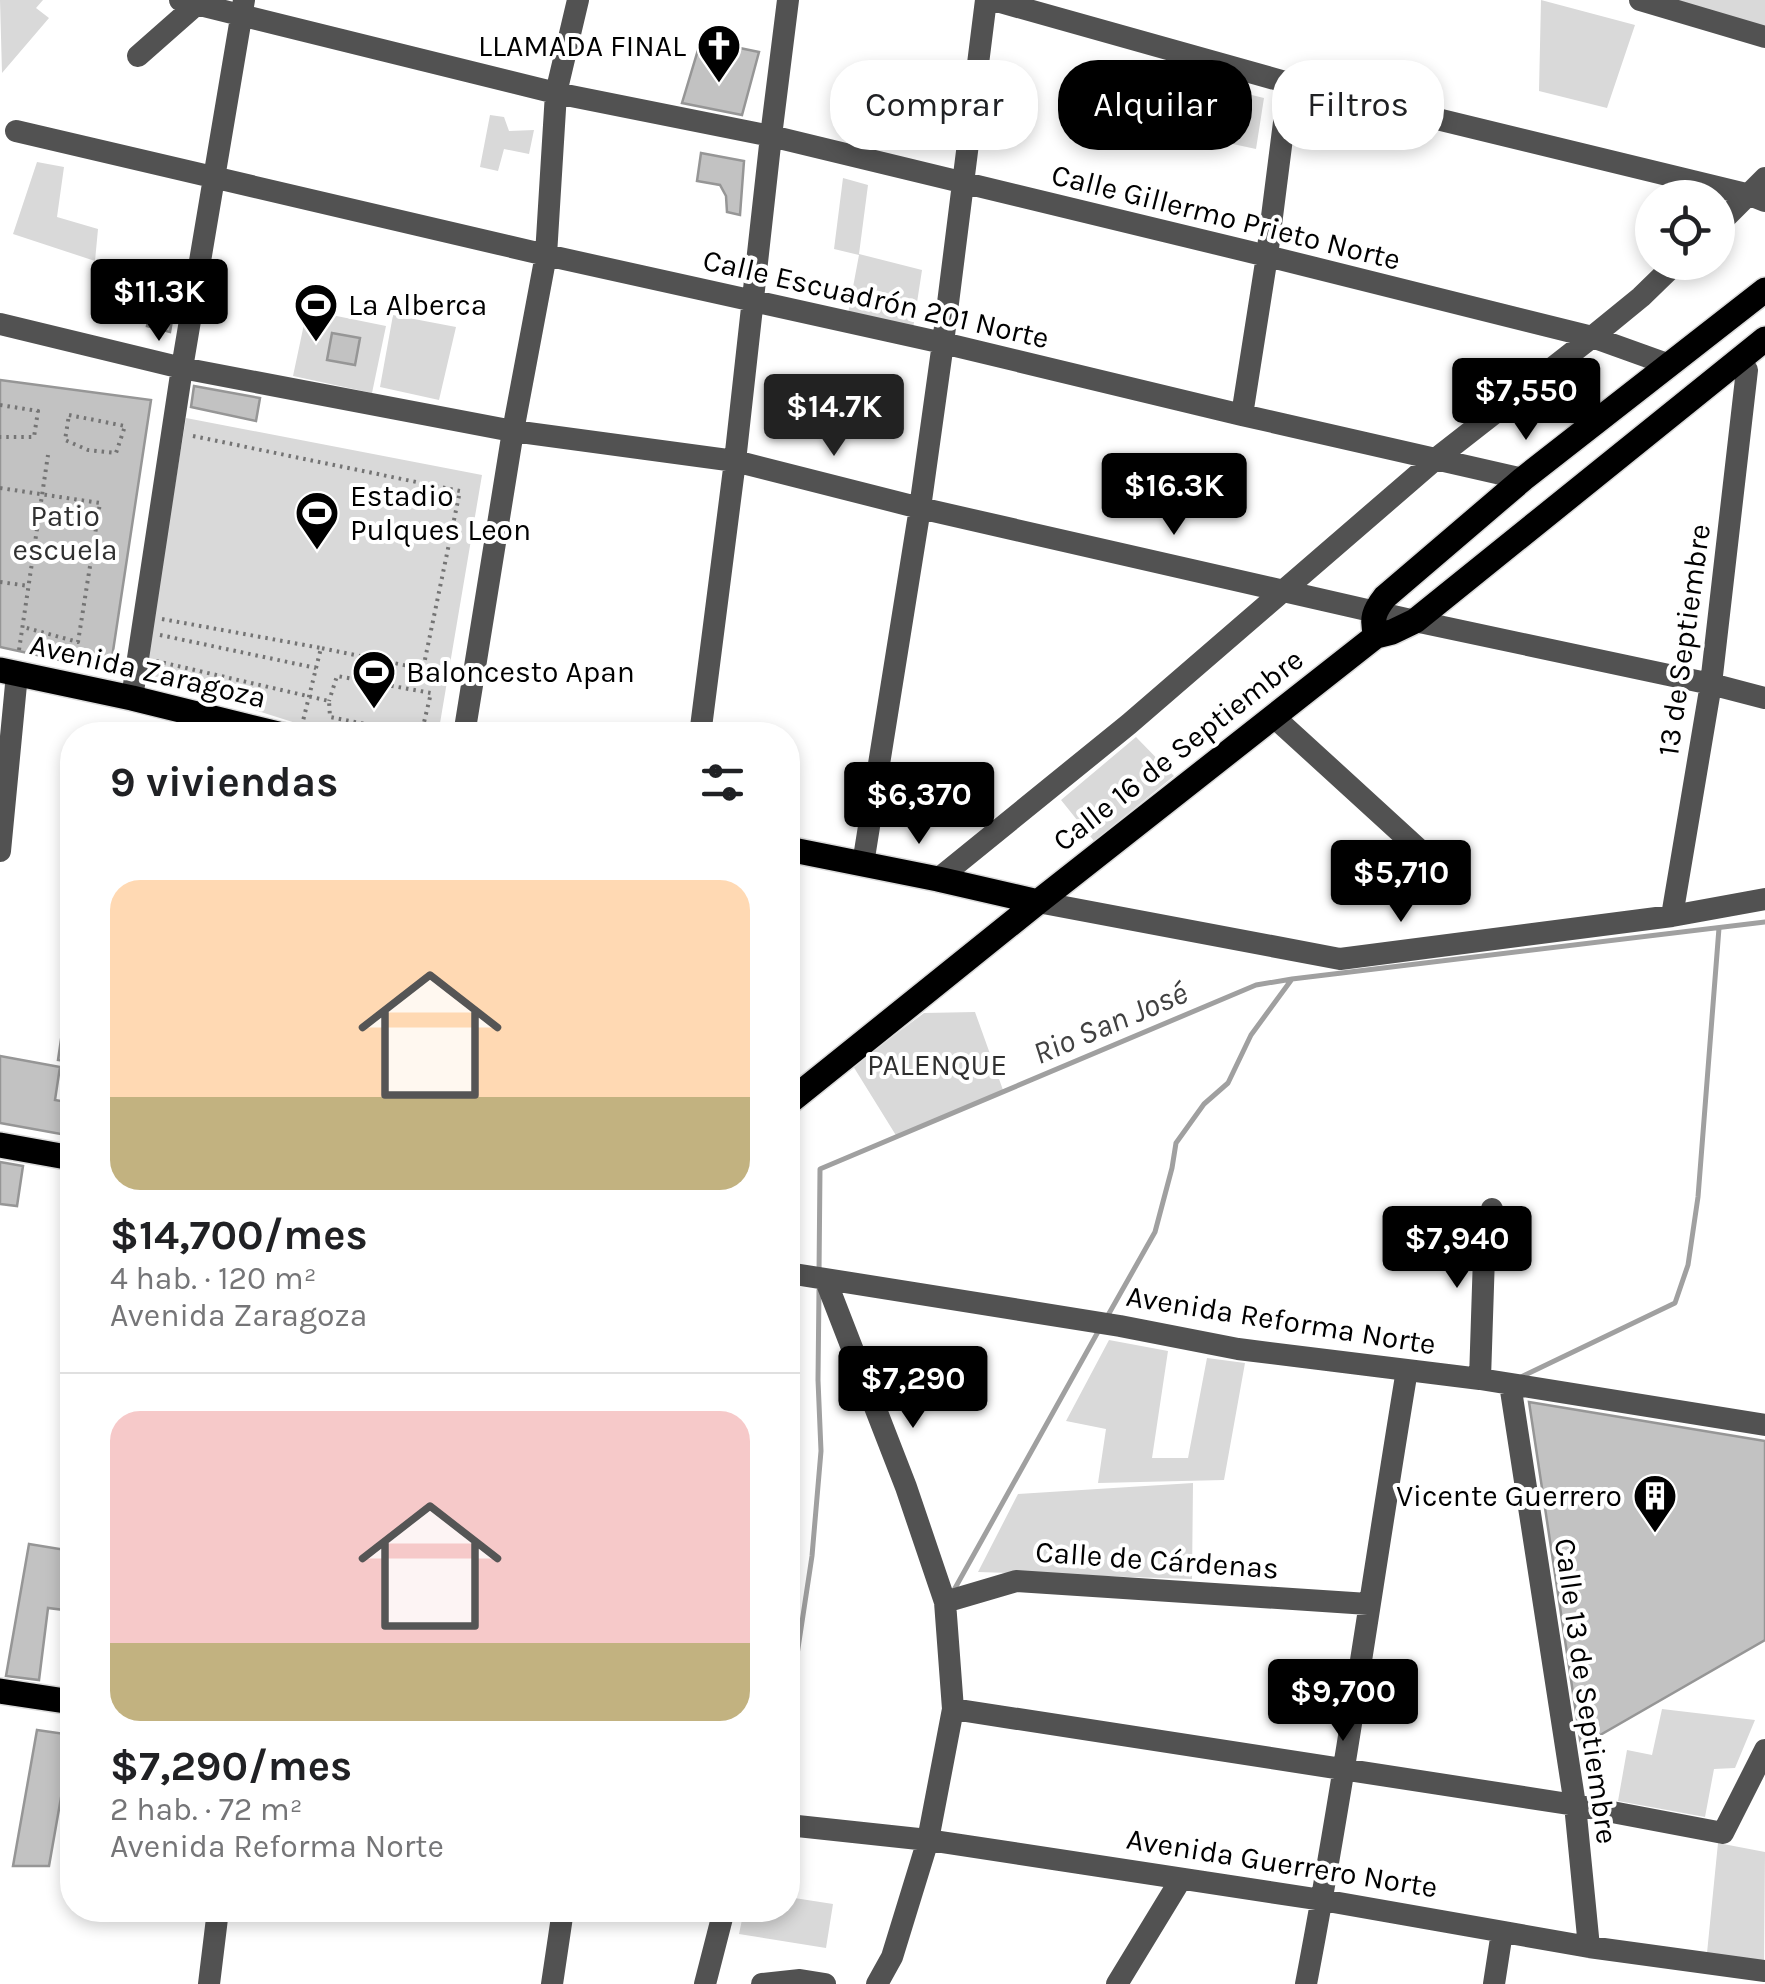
<!DOCTYPE html>
<html lang="es">
<head>
<meta charset="utf-8">
<style>
	:root { --surface:#fff; --page:#f2f2f2; --text:#202124; --muted:#757577; --line:#e0e0e0; --accent:#000 }
	body { margin:0; font-family:Karla,sans-serif; background:var(--page); color:var(--text); height:100vh; display:flex; flex-direction:column; font-size:38px; white-space:nowrap }
	* { box-sizing:border-box; margin:0 }
	p { font-size:32px; color:var(--muted) }
	.icon { flex:none; width:55px; height:55px; fill:none; stroke:currentColor; stroke-width:2; stroke-linecap:round; stroke-linejoin:round }
	.map { position:relative; flex:1; overflow:hidden }
	.side { position:absolute; left:60px; top:722px; width:740px; height:1200px; display:flex; flex-direction:column; background:var(--surface); border-radius:40px; box-shadow:0 5px 15px #0003 }
	.side>* { flex:none }
	.banner { position:absolute; left:830px; top:60px; width:785px; height:90px; display:flex; gap:20px }
	.controls { position:absolute; left:1635px; top:180px; display:grid; gap:20px }
	.controls a { display:grid; place-items:center; width:100px; height:100px; border-radius:50%; background:var(--surface); box-shadow:0 5px 15px #0003; font-size:50px }
	.price { position:absolute; translate:-50% -85px; padding:0 22px; border-radius:10px; background:var(--accent); color:#fff; font-size:32px; line-height:65px; filter:drop-shadow(0 2px 5px #0008) }
	.price::after { content:''; position:absolute; left:50%; top:60px; width:30px; height:22px; margin-left:-15px; background:inherit; clip-path:polygon(0 0,100% 0,50% 100%) }
	.price.selected { background:#222; color:#fff }
	ul { padding:0; list-style:none }
	li { display:grid; align-content:center; gap:20px; height:530px; padding:0 50px }
	li+li { border-top:2px solid var(--line) }
	li span { display:grid; place-items:center; height:310px; border-radius:30px; color:#555 }
	li>.icon { margin-inline-start:auto }
	span .icon { width:180px; height:180px; fill:#fffc; stroke-width:1 }
	li b { font-size:42px }
	h2 { display:flex; justify-content:space-between; align-items:center; height:120px; padding:0 50px; font-size:42px }
	.chip { padding:0 35px; border-radius:40px; background:var(--surface); box-shadow:0 5px 15px #0003; font-size:35px; line-height:90px }
	.chip.selected { background:var(--accent); color:#fff }
	.map>svg:first-child { display:block }
	.green { fill:#d9d9d9 }
	.lines { fill:none; stroke-linecap:round; stroke-linejoin:round }
	.stream { stroke:#a0a0a0; stroke-width:5 }
	.building { fill:#c2c2c2; stroke:#969696; stroke-width:2.5 }
	.major-casing { stroke:#dbdbdb; stroke-width:28 }
	.path { stroke:#747474; stroke-width:4; stroke-dasharray:2.5 5; stroke-linecap:butt }
	.minor { stroke:#525252; stroke-width:22 }
	.major { stroke:#000; stroke-width:25 }
	.labels { text-anchor:middle; dominant-baseline:central; stroke-width:8; stroke-linejoin:round; paint-order:stroke }
	.poi-label { font-size:30px; fill:#000; stroke:#fff; text-anchor:start }
	.street-label { font-size:30px; fill:#000; stroke:#fff }
	.park-label { font-size:30px; fill:#303030; stroke:#fff }
	.water-label { font-size:32px; font-style:italic; fill:#414141; stroke:#fff }
</style>
</head>
<body>
<div class="map">
<svg width="1765" height="1984" viewBox="0 0 1765 1984">
	<rect width="100%" height="100%" fill="#fff"/>
	<!-- green -->
	<path class="green" d="M0,0H43L36,8L49,18L2,73Z
		M1541,0L1635,25L1607,108L1539,91Z
		M1668,0H1765V36Z
		M1211,85L1264,98L1256,149L1205,138Z
		M490,115L504,117L509,131L534,130L529,154L504,149L498,171L480,167Z
		M37,162L64,167L57,217L98,229L95,261L13,234Z
		M843,178L868,185L859,254L922,270L912,335L847,319L859,255L834,249Z
		M307,310L386,326L372,393L293,376Z
		M393,315L456,327L439,400L380,387Z
		M186,418L482,475L438,735H349L302,725L155,678L146,662Z
		M1136,737L1174,776L1094,841L1061,800Z
		M975,1012L1003,1090L897,1137L853,1066L924,1013Z
		M1109,1340L1168,1351L1152,1458H1188L1207,1358L1245,1363L1224,1480L1098,1483L1106,1429L1066,1421Z
		M1193,1483L1192,1579L978,1572L1018,1494Z
		M1662,1709L1755,1720L1735,1768L1714,1769L1705,1817L1618,1801L1627,1750L1652,1755Z
		M1718,1843L1765,1852L1764,1962L1707,1953Z
		M788,1897L833,1904L826,1948L739,1934L744,1910H788Z"/>
	<g class="lines">
		<!-- stream -->
		<path class="stream" d="M819,1274L820,1169L1256,985L1292,979
			M1107,1317L1155,1232L1172,1168L1176,1143L1204,1104L1228,1083L1251,1035L1292,979L1765,922
			M1521,1377L1675,1303L1688,1265L1698,1197L1719,928
			M954,1590L1099,1330
			M788,1689L797,1655L812,1556L821,1451L818,1380L819,1290"/>
	</g>
	<!-- building -->
	<path class="building" d="M701,40L759,52L742,115L682,103Z
		M701,153L744,161L740,215L727,212L726,196L720,185L697,181Z
		M152,292L176,298L170,332L147,326Z
		M332,333L360,338L355,365L327,360Z
		M0,380L151,400L110,671L0,647Z
		M194,386L260,398L256,421L191,407Z
		M64,1019H72V1062L58,1060Z
		M0,1056L60,1067L55,1100L72,1103V1136L0,1123Z
		M0,1162L23,1166L17,1206L0,1204Z
		M1529,1402L1765,1441V1640L1581,1746Z
		M29,1544L72,1551V1611L48,1608L39,1680L6,1676Z
		M37,1730L72,1735L49,1866H13Z"/>
	<g class="lines">
		<defs>
			<path id="major" d="M1376,636C1371,619 1374,611 1385,597L1523,479L1765,290
				M0,670L132,698L282,735
				M788,849L938,879L1038,902
				M788,1103L1038,902L1376,636L1392,632L1415,621L1765,339
				M0,1145L72,1158
				M0,1691L72,1702"/>
		</defs>
		<!-- major casing -->
		<use href="#major" class="major-casing"/>
		<!-- path -->
		<path class="path" d="M0,405L38,411L34,437H0
			M69,415L125,426L116,453L88,450L65,440Z
			M193,436L460,491L423,669L321,648
			M0,488L100,503L78,642L23,627
			M0,582L29,586
			M162,619L321,648L302,725
			M160,635L316,668
			M19,650L48,455
			M156,661L329,701L330,717L421,735L431,693L337,676L329,701"/>
		<!-- minor -->
		<path class="minor" d="M180,0L556,93L771,136L1267,256L1592,337L1670,365
			M993,0L1289,83L1750,195L1765,201
			M1640,0L1765,37
			M138,56L197,4
			M16,131L546,255L943,343L1242,415L1523,479
			M1718,225L1765,178
			M0,324L182,368L513,431L735,461L920,508L1415,621L1711,684L1765,698
			M1242,415L1267,256L1289,83
			M132,698L182,368L244,0
			M1273,716L1436,865
			M464,735L513,431L546,255L556,93L578,0
			M700,735L735,461L771,136L788,0
			M0,851L17,674
			M863,864L920,508L943,343L986,0
			M938,879L1129,724L1437,458L1592,337L1641,297L1677,262
			M1038,902L1340,959L1672,916L1765,899
			M1672,916L1711,684L1747,370
			M788,1273L1120,1326L1238,1349L1480,1379L1765,1425
			M826,1281L906,1487L945,1602L953,1709L928,1840L892,1957L877,1984
			M1480,1379L1484,1256L1492,1209
			M1510,1384L1575,1805L1589,1947
			M945,1602L1016,1581L1368,1604
			M953,1709L1575,1805L1723,1833L1765,1750
			M788,1825L928,1840L1322,1900L1589,1947L1765,1971
			M209,1984L218,1910
			M552,1984L563,1910
			M705,1984L724,1910
			M762,1984L800,1980L825,1984
			M1117,1984L1181,1879
			M1306,1984C1345,1780 1373,1575 1407,1370
			M1494,1984L1502,1932"/>
		<!-- major -->
		<use href="#major" class="major"/>
	</g>
	<!-- icons -->
	<defs>
		<symbol id="church-pin" viewBox="-11 -11 22 30"><path d="M0 17L-7.5 6A9.5 9.5 0 1 1 7.5 6Z" fill="#000" stroke="#fff"/><path d="M-1.2-6h2.4v3.5h3.3v2.4h-3.3V6h-2.4V-.1h-3.3v-2.4h3.3Z" fill="#fff"/></symbol>
		<symbol id="stadium-pin" viewBox="-11 -11 22 30"><path d="M0 17L-7.5 6A9.5 9.5 0 1 1 7.5 6Z" fill="#000" stroke="#fff"/><path d="M0-5a6.5 5 0 1 0 0 10a6.5 5 0 1 0 0-10ZM-3.5-1.8h7v3.6h-7Z" fill="#fff"/></symbol>
		<symbol id="building-pin" viewBox="-11 -11 22 30"><path d="M0 17L-7.5 6A9.5 9.5 0 1 1 7.5 6Z" fill="#000" stroke="#fff"/><path d="M-4-6H4V6H1V3H-1V6H-4ZM-2.5-4.3h1.7v1.8h-1.7ZM.8-4.3h1.7v1.8H.8ZM-2.5-1h1.7V.8h-1.7ZM.8-1h1.7V.8H.8Z" fill="#fff"/></symbol>
	</defs>
	<g fill-rule="evenodd">
		<use href="#church-pin" x="694" y="21" width="50" height="68"/>
		<use href="#stadium-pin" x="291" y="280" width="50" height="68"/>
		<use href="#stadium-pin" x="292" y="488" width="50" height="68"/>
		<use href="#stadium-pin" x="349" y="647" width="50" height="68"/>
		<use href="#building-pin" x="1630" y="1471" width="50" height="68"/>
	</g>
	<g class="labels">
		<!-- poi labels -->
		<g class="poi-label">
			<text x="686" y="46" text-anchor="end">LLAMADA FINAL</text>
			<text x="348" y="305">La Alberca</text>
			<text x="350" y="496">Estadio<tspan x="350" dy="34">Pulques Leon</tspan></text>
			<text x="406" y="672">Baloncesto Apan</text>
			<text x="1622" y="1496" text-anchor="end">Vicente Guerrero</text>
		</g>
		<!-- street labels -->
		<g class="street-label">
			<text transform="translate(1226 217) rotate(14)">Calle Gillermo Prieto Norte</text>
			<text transform="translate(876 299) rotate(13)">Calle Escuadrón 201 Norte</text>
			<text transform="translate(1684 640) rotate(-82)">13 de Septiembre</text>
			<text transform="translate(148 671) rotate(13)">Avenida Zaragoza</text>
			<text transform="translate(1178 750) rotate(-38)">Calle 16 de Septiembre</text>
			<text transform="translate(1281 1320) rotate(9)">Avenida Reforma Norte</text>
			<text transform="translate(1157 1560) rotate(4)">Calle de Cárdenas</text>
			<text transform="translate(1586 1691) rotate(82)">Calle 13 de Septiembre</text>
			<text transform="translate(1282 1863) rotate(9)">Avenida Guerrero Norte</text>
		</g>
		<!-- park labels -->
		<g class="park-label">
			<text x="65" y="516">Patio<tspan x="65" dy="34">escuela</tspan></text>
			<text x="937" y="1065">PALENQUE</text>
		</g>
		<!-- water labels -->
		<g class="water-label">
			<text transform="translate(1110 1023) rotate(-23)">Rio San José</text>
		</g>
	</g>
</svg>
<div class="controls">
<a><svg class="icon" aria-label="locate" viewBox="0 0 24 24"><circle cx="12" cy="12" r="6"/><path d="M12 2v4M12 18v4M2 12h4M18 12h4"/></svg></a>
</div>
<b class="price" style="left:159px;top:344px">$11.3K</b>
<b class="price" style="left:1526px;top:443px">$7,550</b>
<b class="price selected" style="left:834px;top:459px">$14.7K</b>
<b class="price" style="left:1174px;top:538px">$16.3K</b>
<b class="price" style="left:919px;top:847px">$6,370</b>
<b class="price" style="left:1401px;top:925px">$5,710</b>
<b class="price" style="left:1457px;top:1291px">$7,940</b>
<b class="price" style="left:913px;top:1431px">$7,290</b>
<b class="price" style="left:1343px;top:1744px">$9,700</b>
<div class="banner">
<a class="chip">Comprar</a>
<a class="chip selected">Alquilar</a>
<a class="chip">Filtros</a>
</div>
<section class="side">
<h2>9 viviendas<svg class="icon" aria-label="filters" viewBox="0 0 24 24"><path d="M4 7h16M4 17h16"/><circle cx="9" cy="7" r="2"/><circle cx="15" cy="17" r="2"/></svg></h2>
<ul>
<li><span style="background:linear-gradient(#ffd9b3 70%,#c2b280 0)"><svg class="icon" aria-label="home" viewBox="0 0 24 24"><path d="M3 11l9-7 9 7M6 9v11h12V9"/></svg></span><div><b>$14,700/mes</b><p>4 hab. · 120 m²</p><p>Avenida Zaragoza</p></div></li>
<li><span style="background:linear-gradient(#f6c9c9 75%,#c2b280 0)"><svg class="icon" aria-label="home" viewBox="0 0 24 24"><path d="M3 11l9-7 9 7M6 9v11h12V9"/></svg></span><div><b>$7,290/mes</b><p>2 hab. · 72 m²</p><p>Avenida Reforma Norte</p></div></li>
</ul>
</section>
</div>
</body>
</html>
